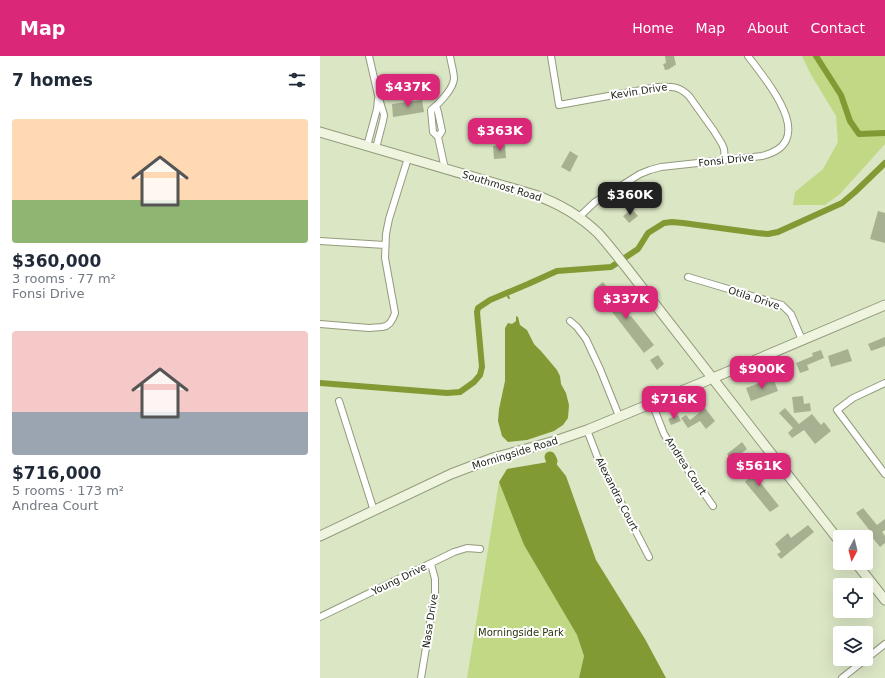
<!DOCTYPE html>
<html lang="en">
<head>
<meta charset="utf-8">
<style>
	:root { --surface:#fff; --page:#f2f2f3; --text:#1f2937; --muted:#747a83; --accent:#db2777 }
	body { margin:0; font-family:"DejaVu Sans",sans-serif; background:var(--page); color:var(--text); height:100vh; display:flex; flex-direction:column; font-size:15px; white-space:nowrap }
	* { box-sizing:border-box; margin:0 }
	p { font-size:13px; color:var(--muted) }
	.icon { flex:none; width:22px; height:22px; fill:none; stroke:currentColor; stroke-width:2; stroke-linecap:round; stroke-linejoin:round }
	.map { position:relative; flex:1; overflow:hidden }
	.panel { display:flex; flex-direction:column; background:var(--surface); width:320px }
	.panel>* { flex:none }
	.needle { width:26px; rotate:187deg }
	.controls { position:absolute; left:513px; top:474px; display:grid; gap:8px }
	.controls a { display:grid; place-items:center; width:40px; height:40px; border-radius:4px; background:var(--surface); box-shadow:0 4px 16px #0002; font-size:20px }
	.price { position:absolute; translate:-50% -34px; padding:0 9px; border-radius:8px; background:var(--accent); color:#fff; font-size:13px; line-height:26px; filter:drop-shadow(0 1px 2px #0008) }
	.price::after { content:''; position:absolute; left:50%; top:24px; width:12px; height:9px; margin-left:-6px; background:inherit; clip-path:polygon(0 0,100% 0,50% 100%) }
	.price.active { background:#222; color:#fff }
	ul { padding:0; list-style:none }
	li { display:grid; align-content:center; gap:8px; height:212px; padding:0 12px }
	li span { display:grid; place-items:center; height:124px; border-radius:4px; color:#555 }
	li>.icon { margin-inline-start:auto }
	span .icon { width:72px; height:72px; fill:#fffc; stroke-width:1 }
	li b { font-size:17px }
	h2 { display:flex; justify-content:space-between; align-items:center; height:48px; padding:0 12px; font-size:17px }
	header { display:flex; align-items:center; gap:24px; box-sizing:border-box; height:56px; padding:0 20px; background:var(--accent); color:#fff }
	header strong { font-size:19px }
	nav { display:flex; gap:22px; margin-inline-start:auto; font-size:14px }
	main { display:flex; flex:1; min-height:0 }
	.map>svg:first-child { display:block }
	.green { fill:#c1d984 }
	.water { fill:#829a34 }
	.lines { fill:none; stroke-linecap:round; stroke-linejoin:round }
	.stream { stroke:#829a34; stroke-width:2 }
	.canal { stroke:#829a34; stroke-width:6 }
	.river { stroke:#829a34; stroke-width:11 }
	.building { fill:#a7b191 }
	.street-casing { stroke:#929b7c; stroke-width:8 }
	.secondary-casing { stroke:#929b7c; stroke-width:11 }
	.street { stroke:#fff; stroke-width:6 }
	.secondary { stroke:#eef4de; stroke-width:9 }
	.labels { text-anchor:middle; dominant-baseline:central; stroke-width:4; stroke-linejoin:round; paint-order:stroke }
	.street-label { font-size:10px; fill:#1b1f13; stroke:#fff }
	.park-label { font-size:10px; fill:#2a340a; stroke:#fff }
</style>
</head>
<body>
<header>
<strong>Map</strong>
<nav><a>Home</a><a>Map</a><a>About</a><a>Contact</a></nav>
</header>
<main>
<section class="panel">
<h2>7 homes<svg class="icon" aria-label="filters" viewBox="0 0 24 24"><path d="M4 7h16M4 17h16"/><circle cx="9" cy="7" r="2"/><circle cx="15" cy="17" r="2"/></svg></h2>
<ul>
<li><span style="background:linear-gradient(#ffd9b3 65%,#8fb573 0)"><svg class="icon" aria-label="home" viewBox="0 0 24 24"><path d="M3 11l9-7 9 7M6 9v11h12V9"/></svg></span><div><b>$360,000</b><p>3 rooms · 77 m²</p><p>Fonsi Drive</p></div></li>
<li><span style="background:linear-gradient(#f6c9c9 65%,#9aa5b1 0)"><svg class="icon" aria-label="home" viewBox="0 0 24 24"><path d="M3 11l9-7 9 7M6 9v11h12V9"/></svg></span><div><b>$716,000</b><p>5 rooms · 173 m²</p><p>Andrea Court</p></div></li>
</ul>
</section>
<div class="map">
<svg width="565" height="622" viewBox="0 0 565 622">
	<rect width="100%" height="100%" fill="#dbe6c5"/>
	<!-- green -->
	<path class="green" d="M482,0H565V88L520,138L505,149H473L475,136L503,113L518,86L516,60L490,17Z
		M179,426L204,489L257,579L264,600L259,622H147Z"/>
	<!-- water -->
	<path class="water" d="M196,260L198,261L200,269L207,274L214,288L221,295L237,314L240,320L241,328L246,337L249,349L248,362L243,369L234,375L207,384L188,386L182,380L178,365L179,353L185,325V272L188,267L192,268L196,265Z
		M234,405L246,420L276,504L325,583L346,622H259L264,600L257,579L204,489L179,426L187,413Z"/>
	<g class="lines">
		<!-- stream -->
		<path class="stream" d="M186,237L189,242"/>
		<!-- canal -->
		<path class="canal" d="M496,0L521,39L530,65L539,78L565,77
			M0,327L127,337L140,336L154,326L160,319L162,311L157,256L158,252L170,244L208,228L237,215L291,211L318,193L328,177L344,167L352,166L363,167L437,177L448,178L458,176L522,147L535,136L565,107"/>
		<!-- river -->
		<path class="river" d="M227,419L232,405L230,401"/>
	</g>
	<!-- building -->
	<path class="building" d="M345,0H354L356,9L353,10V11L350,12V13L345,14L343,8L346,7Z
		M102,44L104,56L73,61L72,48Z
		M185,89L186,102L174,103L173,90Z
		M250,95L258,100L250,116L241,111Z
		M312,153L318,160L309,167L303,160Z
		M558,155L565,157V187L550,183Z
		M283,226L310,261L311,260L334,289L324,297L286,248L288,246L277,231Z
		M565,281V290L551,295L548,288Z
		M528,293L532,305L511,311L508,300Z
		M501,294L504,302L487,309L489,314L480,317L476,307L493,300L492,297Z
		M338,299L344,308L337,314L330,304Z
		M453,322L458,335L431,345L426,332Z
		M483,340L484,348L490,347L491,355L474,357L472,341Z
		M385,352L395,365L386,373L380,365L368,372L361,362L366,359L370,364Z
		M465,352L479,368L492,358L501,369L504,366L511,375L495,388L484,374L472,382L468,377L473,372L459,357Z
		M358,359L361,365L351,369L348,363Z
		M422,386L427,393L412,405L407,398Z
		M434,404L439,410L432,416L459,450L450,456L425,426L429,422L422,413Z
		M543,452L557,469L565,463V474L562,476L565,480V487L560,491L548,476L550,475L536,457Z
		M488,469L494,476L461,503L457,498L461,496L455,488L468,477L471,482Z"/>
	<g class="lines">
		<defs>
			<path id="street" d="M49,0L58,39L64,59L63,65L56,92
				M231,0L239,49L338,31C351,30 359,30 369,40L394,75L402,88L404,93L405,104
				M116,50L118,56L122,75L118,81
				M47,90L57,53L58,43
				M125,113L118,81L113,76L111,54C119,48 133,33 134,23C134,16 131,7 130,0
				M259,161L275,146L320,118L330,114L341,111L442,100C500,86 447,26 428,0
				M0,185L65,189
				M368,221L462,249L471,258L482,284
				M250,265L257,271L266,283L280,313L299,360
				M0,268L49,272L62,271L66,270L70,267L73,262L75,257L65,202L66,178L69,163L88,102
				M565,327L533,342L517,354L565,418
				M19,345L54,455
				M332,347L344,378L356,397L393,450
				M267,374L277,400L329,501
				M0,561L134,496L147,492L160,493
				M101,622L115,537V523L111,508
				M522,622L565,588"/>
			<path id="secondary" d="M0,76L215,139C238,147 260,160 278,177C288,188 297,200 306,211L520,486
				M0,480L131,418L173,402L235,385L267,374L393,322L565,249
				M536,507L565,544"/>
		</defs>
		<!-- street casing -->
		<use href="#street" class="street-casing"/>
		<!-- secondary casing -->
		<use href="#secondary" class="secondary-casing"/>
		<!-- street -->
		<use href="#street" class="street"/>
		<!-- secondary -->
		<use href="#secondary" class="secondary"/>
	</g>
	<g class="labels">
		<!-- street labels -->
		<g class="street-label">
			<text transform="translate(319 35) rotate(-9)">Kevin Drive</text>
			<text transform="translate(406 104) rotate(-6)">Fonsi Drive</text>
			<text transform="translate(182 130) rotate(17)">Southmost Road</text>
			<text transform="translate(434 242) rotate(18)">Otila Drive</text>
			<text transform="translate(195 397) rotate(-17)">Morningside Road</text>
			<text transform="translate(366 410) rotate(57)">Andrea Court</text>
			<text transform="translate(297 438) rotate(63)">Alexandra Court</text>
			<text transform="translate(79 523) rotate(-26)">Young Drive</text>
			<text transform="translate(110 565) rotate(-81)">Nasa Drive</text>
		</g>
		<!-- park labels -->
		<g class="park-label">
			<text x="201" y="576">Morningside Park</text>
		</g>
	</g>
</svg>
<div class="controls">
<a><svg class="needle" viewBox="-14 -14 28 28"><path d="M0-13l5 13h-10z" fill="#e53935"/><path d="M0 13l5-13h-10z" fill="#747a83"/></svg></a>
<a><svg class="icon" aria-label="locate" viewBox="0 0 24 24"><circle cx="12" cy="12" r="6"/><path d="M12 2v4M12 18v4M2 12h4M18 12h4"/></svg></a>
<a><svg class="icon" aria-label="layers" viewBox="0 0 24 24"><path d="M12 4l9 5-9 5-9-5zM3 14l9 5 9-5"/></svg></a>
</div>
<b class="price" style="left:88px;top:52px">$437K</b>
<b class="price" style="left:180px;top:96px">$363K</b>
<b class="price active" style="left:310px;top:160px">$360K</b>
<b class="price" style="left:306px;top:264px">$337K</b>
<b class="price" style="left:442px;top:334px">$900K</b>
<b class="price" style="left:354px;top:364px">$716K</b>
<b class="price" style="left:439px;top:431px">$561K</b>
</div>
</main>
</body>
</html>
